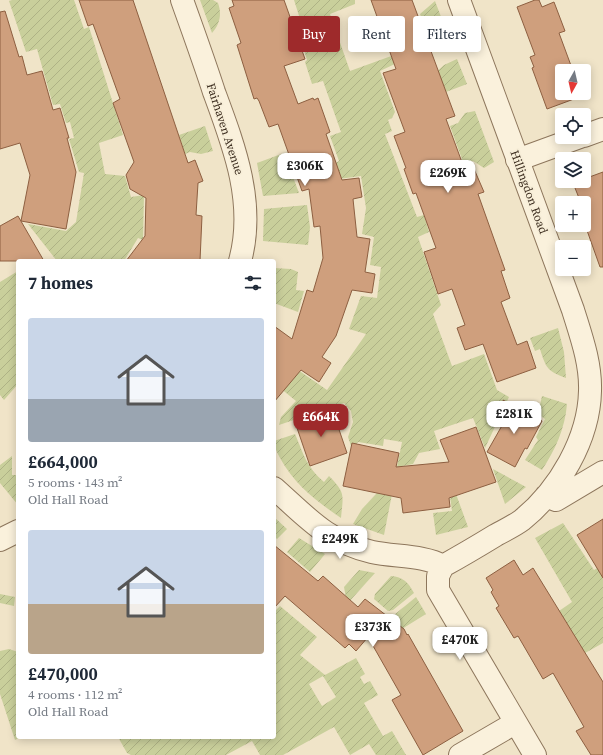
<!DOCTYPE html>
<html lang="en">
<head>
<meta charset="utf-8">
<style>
	:root { --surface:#fff; --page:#f2f2f3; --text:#1f2937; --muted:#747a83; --accent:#9e2a2b }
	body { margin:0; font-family:"Source Serif 4",serif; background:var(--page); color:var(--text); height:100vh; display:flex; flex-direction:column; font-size:15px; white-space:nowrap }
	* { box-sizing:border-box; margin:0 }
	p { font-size:13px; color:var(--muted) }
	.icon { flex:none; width:22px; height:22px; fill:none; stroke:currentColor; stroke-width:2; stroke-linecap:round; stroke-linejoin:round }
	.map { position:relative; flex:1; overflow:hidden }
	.sheet { position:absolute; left:16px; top:259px; width:260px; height:480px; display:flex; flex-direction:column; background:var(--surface); border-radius:4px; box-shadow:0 2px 10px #0003 }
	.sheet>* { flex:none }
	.hud { position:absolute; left:288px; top:16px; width:255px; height:36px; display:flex; gap:8px }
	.needle { width:26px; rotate:188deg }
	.tools { position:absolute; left:555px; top:64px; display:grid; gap:8px }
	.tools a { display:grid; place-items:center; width:36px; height:36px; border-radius:4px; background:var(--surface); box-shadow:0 2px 10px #0003; font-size:20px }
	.price { position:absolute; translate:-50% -34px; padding:0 9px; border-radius:8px; background:#fff; color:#222; font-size:13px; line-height:26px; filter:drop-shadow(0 1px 2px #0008) }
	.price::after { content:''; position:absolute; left:50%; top:24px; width:12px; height:9px; margin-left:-6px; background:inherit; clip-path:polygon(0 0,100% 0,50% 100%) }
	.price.selected { background:var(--accent); color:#fff }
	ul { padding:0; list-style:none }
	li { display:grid; align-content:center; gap:8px; height:212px; padding:0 12px }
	li span { display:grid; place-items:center; height:124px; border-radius:4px; color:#555 }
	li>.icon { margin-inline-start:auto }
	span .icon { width:72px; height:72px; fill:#fffc; stroke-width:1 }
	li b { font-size:17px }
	h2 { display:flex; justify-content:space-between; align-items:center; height:48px; padding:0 12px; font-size:17px }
	.chip { padding:0 14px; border-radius:4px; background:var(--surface); box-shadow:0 2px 10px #0003; font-size:14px; line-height:36px }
	.chip.selected { background:var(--accent); color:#fff }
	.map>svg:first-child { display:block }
	.garden { fill:url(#garden-furrows); fill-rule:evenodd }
	.building { fill:#cf9f7d; stroke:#8d5f41 }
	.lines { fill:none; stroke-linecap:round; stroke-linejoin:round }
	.minor-casing { stroke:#8d765c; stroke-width:24 }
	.minor { stroke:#faf1dc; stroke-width:22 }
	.labels { text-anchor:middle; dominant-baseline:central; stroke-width:3.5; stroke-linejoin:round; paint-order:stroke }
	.street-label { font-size:12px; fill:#3d2e20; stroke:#f7eed8 }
</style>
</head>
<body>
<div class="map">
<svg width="603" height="755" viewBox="0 0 603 755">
	<defs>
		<pattern id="garden-furrows" width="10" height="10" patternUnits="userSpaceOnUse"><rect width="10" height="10" fill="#c9cf9b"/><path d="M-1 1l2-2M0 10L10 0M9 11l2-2" fill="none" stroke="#aeb285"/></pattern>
	</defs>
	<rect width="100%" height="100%" fill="#f0e4c8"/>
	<!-- garden -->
	<path class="garden" d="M12,0H74L84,29L89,27L123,135L99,143L105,174L125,176L131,197L144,195L143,240L138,238L124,261H57L28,224L66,231L76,222L84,173L79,172L69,139L74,138L70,122L66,123L60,104L53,105L37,49L26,52L9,1Z
		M200,0H213L218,3C222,14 220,24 212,33Z
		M294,0H355V4L330,14L350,71L394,55L397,63L380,71L395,112L392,118L388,120L392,131L385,134L417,217L424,215L429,232L418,237L441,305L433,314L452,366L484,354L497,390L509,397L485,448L473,418L434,431L440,449L419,453L413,464L397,467L402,442L384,439L383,446L358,442L352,449L348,437L353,422L352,417L351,411L344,403L279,425L281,417L296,401L274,383L288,363L327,390L366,334L349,329L361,296L377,298L381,267L370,265L374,237L362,234L366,208L361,176L339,179L334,164L339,161L330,136L341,132L323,81L312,84L305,62L307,60L295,21L300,19Z
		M435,1L448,35L430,42L420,14Z
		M457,59L467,84L438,95L432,76L444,65Z
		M475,111L494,162L484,168L473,161L463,162L450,126L458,123L465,113Z
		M205,126L213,151L201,154L190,152L185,154L179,135Z
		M284,153L299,193L263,196L257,163Z
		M307,205L310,227L308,245L263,241L264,209Z
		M274,268L291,269L298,272L296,290L304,291L298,312L274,303Z
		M18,271V384L4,400L0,395V282Z
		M558,328L564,352L566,378C547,371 546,368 540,349L535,351L530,338Z
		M542,396L567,404C565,429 555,450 542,470L525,460L538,440L536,437L545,419L538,414Z
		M295,434C304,455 306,466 324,482L329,476C346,493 343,495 341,518C316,501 295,485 280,458C277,452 274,447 274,441Z
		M12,456V475H18V505L0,483V465Z
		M493,469L526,487L505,504Z
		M379,491L392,494L384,535L353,524L362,509Z
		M456,494L468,527L436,535L433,513L452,511L450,496Z
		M274,517L287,529L277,539L274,536Z
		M563,523L594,570L599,567L603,572V643L585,653L559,611L572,602L535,538Z
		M299,538L325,554L310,572L287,552Z
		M359,570L375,573L347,604L344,587Z
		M391,576C403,577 408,582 414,593L393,610L388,611L374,599L375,594Z
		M0,594L15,597L14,606L0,603Z
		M416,597L426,614L389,637L391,620L394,615Z
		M280,606L317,637L300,655L325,675L356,658L365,674L360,677L364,684L370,681L378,695L364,703L383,736L392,731L406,755H376L369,744L350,755L334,727L283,755H260L252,741L226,755H131L127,753L118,737H274V612ZM323,676L336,697L322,706L309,684Z
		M9,649L18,652V737H21L15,740L0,694V651Z"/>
	<!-- building -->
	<path class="building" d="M79,0H133L188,163L195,160L203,181L198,183L196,215L202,216L200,261H126L145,236L146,198L130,189L126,175L134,162L113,103L120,99L93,24L88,26Z
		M232,0H284L305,59L284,66L298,104L313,98L314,100L318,98L330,132L326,134L342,180L359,178L362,197L353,199L357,237L370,239L365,272L375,274L372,293L352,290L336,336L322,357L331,363L319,382L301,370L274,402V326L292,339L307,290L313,292L323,258L320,226L314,227L309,189L302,191L278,124L269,127L259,101L257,98L254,99L237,45L241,43L229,8L234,6Z
		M371,0H412L455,116L446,119L463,165L471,162L484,192L478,194L505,270L501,271L510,298L501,302L517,345L527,341L536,368L497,382L483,344L465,350L457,328L465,325L452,289L438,294L424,252L436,248L416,193L413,194L404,169L406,168L394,136L405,132L383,73L396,69Z
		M535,0H539L542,7L554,2L565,31L559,33L573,71H562V93H581L582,96L547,109L532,68L534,67L530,57L535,55L517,7Z
		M5,11L19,57L22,56L27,75L42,71L53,110L60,108L69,138H67L76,172L66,229L21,221L30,175L20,143L0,149V12Z
		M603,172V267H600L584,222V203H581L573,183L584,181V179Z
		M18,216L44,261H0V226Z
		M503,400L542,421L527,449L525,448L515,467L487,452L508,415Z
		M332,409L347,453L310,466L295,422Z
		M476,427L496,482L449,498L450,507L403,513L401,498L343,486L352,443L399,453L396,467L449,462L440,440Z
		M603,519V578L577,535Z
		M274,545L318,581L323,576L358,607L365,599L404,629L407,635L408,634L463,731L423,755L392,700L401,695L368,637L356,651L349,644L345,648L285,596L274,608Z
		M514,560L523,575L533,568L603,682V755H591L576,731L584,727L553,673L543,679L518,636L514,638L496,608L499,606L491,592L493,590L486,578Z"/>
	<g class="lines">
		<defs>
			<path id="minor" d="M182,0C193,31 204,61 214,92C234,146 256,203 240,261
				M459,0L573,310C581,336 591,363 590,391C589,439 559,490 522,520C514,526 505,530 496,535C478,546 461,556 443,566L438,576V590L535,755
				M584,136L603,129
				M517,160L580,137
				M274,488C308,518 326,541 372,552C395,557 424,555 443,566
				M546,496L556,500L603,472
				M0,540L18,531
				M460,755L515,723"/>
		</defs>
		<!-- minor casing -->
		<use href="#minor" class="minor-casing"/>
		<!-- minor -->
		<use href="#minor" class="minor"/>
	</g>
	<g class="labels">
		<!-- street labels -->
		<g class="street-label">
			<text transform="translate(225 129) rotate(72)">Fairhaven Avenue</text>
			<text transform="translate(529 192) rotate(70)">Hillingdon Road</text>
		</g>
	</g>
</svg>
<div class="tools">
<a><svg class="needle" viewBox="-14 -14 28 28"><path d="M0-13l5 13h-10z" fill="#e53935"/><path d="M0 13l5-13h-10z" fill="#747a83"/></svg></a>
<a><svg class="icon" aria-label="locate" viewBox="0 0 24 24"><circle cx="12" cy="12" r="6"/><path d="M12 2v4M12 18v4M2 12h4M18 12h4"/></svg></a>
<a><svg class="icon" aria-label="layers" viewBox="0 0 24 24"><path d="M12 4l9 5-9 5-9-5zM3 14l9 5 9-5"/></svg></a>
<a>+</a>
<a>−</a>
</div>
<b class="price" style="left:305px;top:187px">£306K</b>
<b class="price" style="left:448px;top:194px">£269K</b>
<b class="price" style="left:514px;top:435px">£281K</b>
<b class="price selected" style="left:321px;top:438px">£664K</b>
<b class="price" style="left:340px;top:560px">£249K</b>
<b class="price" style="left:373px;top:648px">£373K</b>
<b class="price" style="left:460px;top:661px">£470K</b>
<div class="hud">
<a class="chip selected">Buy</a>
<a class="chip">Rent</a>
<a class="chip">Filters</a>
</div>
<section class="sheet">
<h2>7 homes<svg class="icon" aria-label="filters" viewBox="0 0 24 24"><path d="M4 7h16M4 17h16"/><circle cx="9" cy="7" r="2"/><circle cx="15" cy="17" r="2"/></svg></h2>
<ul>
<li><span style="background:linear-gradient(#c9d6e8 65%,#9aa5b1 0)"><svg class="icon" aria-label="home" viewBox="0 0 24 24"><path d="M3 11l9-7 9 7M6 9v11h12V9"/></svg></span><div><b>£664,000</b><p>5 rooms · 143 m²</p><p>Old Hall Road</p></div></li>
<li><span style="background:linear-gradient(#c9d6e8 60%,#b9a48a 0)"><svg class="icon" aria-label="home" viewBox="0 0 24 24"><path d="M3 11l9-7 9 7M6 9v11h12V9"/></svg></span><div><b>£470,000</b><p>4 rooms · 112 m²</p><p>Old Hall Road</p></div></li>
</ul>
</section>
</div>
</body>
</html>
